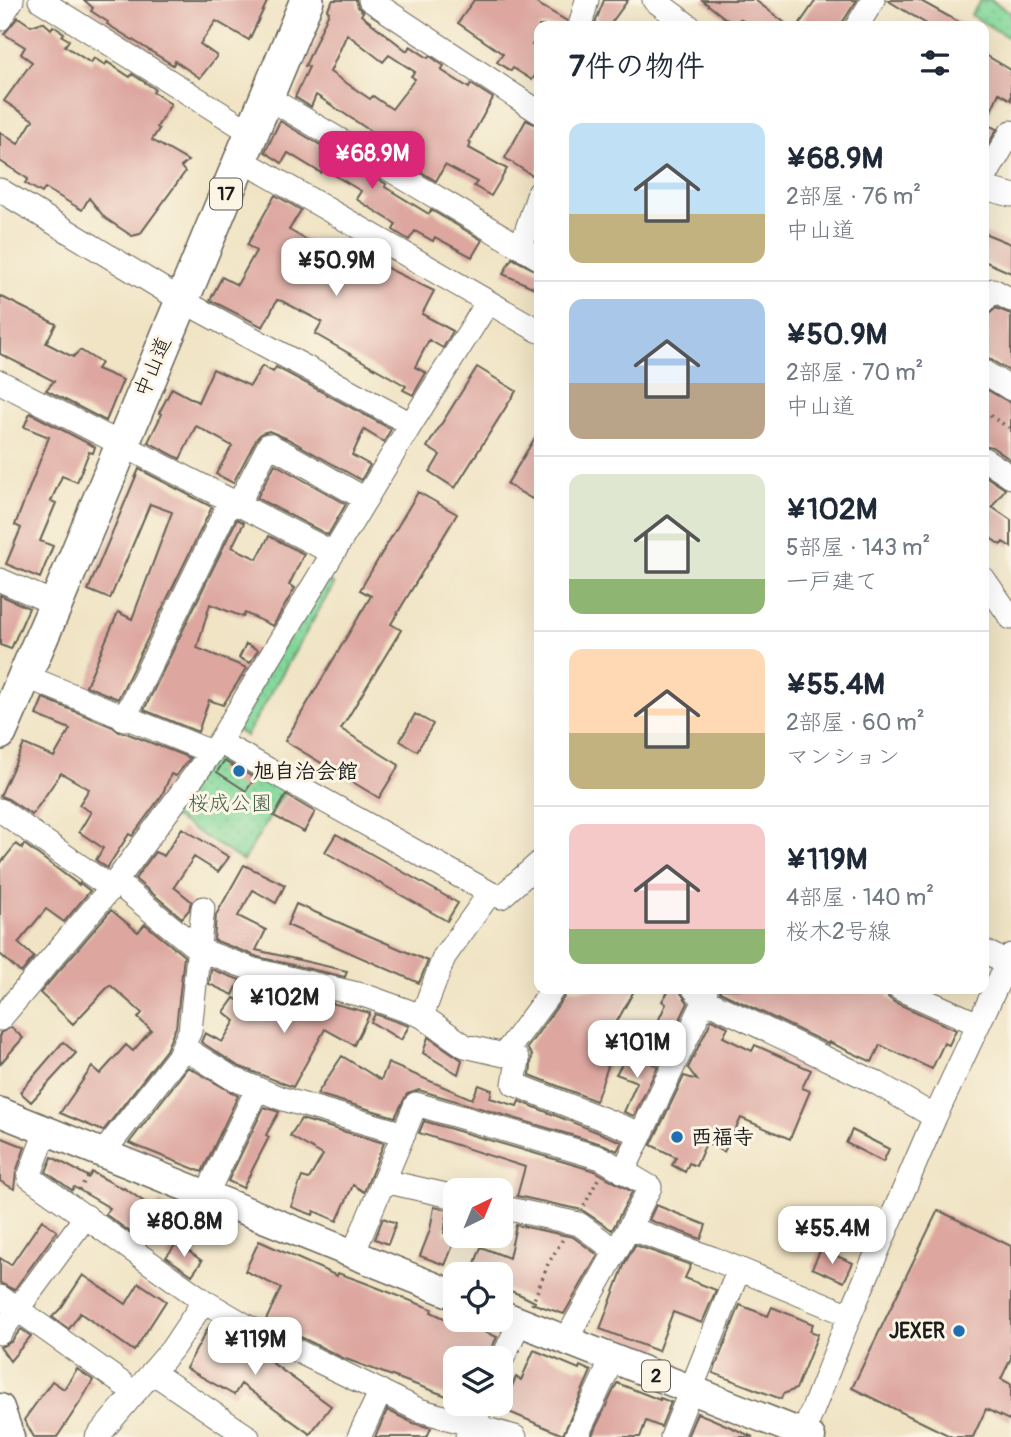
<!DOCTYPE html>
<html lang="ja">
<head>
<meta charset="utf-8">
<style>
	:root { --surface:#fff; --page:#f6f6f7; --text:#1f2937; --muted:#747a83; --line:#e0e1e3; --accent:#db2777 }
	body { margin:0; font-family:Pangolin,"Klee One",sans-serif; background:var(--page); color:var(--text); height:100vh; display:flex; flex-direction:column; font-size:26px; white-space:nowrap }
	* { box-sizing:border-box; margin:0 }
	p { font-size:23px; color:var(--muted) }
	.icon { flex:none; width:38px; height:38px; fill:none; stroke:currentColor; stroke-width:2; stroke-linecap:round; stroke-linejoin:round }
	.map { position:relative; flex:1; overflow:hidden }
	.side { position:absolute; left:534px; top:21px; width:455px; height:973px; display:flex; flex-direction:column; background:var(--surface); border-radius:14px; box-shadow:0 7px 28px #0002 }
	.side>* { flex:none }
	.needle { width:46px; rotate:43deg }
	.fabs { position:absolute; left:443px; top:1178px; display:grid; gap:14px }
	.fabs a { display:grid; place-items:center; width:70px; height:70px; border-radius:14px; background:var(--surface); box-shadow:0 7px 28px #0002; font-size:35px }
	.price { position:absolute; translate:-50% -60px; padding:0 16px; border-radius:14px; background:#fff; color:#222; font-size:23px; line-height:46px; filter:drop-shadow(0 2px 4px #0008) }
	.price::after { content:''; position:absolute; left:50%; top:42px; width:21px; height:16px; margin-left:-10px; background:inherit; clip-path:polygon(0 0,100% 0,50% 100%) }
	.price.selected { background:var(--accent); color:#fff }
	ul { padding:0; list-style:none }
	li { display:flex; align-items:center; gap:21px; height:175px; padding:0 35px }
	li+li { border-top:2px solid var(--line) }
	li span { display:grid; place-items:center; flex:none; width:196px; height:140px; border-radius:14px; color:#555 }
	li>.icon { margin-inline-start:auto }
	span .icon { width:84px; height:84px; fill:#fffc; stroke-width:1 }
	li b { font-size:30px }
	h2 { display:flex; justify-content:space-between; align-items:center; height:84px; padding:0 35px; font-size:30px }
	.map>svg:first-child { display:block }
	.park { fill:url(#park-dots); stroke:#4e7a5b; stroke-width:2 }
	.building { fill:#dda7a0; fill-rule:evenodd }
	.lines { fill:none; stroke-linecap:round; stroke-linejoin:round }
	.minor-casing { stroke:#666257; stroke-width:25 }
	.major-casing { stroke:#666257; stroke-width:31 }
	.highway-casing { stroke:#666257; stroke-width:36 }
	.path { stroke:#666257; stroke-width:3.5; stroke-dasharray:2 5; stroke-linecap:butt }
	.minor { stroke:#fff; stroke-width:23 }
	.major { stroke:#fff; stroke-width:28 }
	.highway { stroke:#fff; stroke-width:33 }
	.poi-dot { fill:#1f6fb2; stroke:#fcf5e5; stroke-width:2.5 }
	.labels { text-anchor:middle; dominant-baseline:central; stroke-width:6; stroke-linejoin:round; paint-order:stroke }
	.shield { fill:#fcf5e5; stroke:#5f5d58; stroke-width:2 }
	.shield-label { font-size:19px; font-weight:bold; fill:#1c1c1c }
	.street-label { font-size:21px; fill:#1c1c1c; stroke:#fcf5e5 }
	.poi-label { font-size:21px; font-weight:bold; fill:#1c1c1c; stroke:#fcf5e5; text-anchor:start }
	.park-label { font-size:21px; fill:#3f5d48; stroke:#fcf5e5 }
</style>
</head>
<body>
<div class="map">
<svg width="1011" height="1437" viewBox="0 0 1011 1437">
	<defs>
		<pattern id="park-dots" width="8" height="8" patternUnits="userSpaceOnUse" patternTransform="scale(1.75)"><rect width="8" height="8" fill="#81d79a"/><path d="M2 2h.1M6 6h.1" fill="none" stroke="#6fb884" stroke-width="1.8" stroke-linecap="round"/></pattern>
	</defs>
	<rect width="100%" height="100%" fill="#fcf5e5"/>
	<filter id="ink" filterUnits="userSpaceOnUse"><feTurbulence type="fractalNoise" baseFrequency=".0143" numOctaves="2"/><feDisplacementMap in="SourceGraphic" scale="14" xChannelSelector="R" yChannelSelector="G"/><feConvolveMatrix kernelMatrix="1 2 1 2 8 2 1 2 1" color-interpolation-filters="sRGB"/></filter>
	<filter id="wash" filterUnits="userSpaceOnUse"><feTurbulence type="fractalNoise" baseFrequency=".00686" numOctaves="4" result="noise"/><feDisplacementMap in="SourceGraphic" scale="28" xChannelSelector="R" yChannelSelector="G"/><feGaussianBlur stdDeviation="1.57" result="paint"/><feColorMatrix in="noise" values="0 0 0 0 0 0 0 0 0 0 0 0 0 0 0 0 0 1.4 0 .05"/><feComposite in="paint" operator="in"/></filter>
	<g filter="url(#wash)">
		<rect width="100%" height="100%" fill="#f0e4c5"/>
		<!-- park -->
		<path class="park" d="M981,0H991L1011,13V39L971,15Z
			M322,577L334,584L246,736L233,728Z
			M220,746L289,785L243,861L170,815Z"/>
		<g id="blocks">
			<!-- building -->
			<path class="building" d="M84,0H268L249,40L216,21L200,44L217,56L200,78L175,61L173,65L107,24L108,22L91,11L93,8Z
				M333,0H356L358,7L363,12L361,15L407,51L410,46L428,58L430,56L444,66L441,70L469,88L471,84L493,98L469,141L471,143L469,148L507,169L491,196L474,186L477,182L445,165L436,181L391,154L394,150L369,130L316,95L311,107L295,97L309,67L305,66L329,12L327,10ZM347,34L383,62L389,55L415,72L411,76L415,79L392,109L373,96L370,99L330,72Z
				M474,0H531L567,21L566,26H539V36L532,45L539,49V70L532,80L513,68L511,71L497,62L503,54L458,23Z
				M604,0H628L609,26H594Z
				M702,0H755L789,26H750L740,19L735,26Z
				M816,0H857L840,26H798Z
				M887,0H919L966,26H930Z
				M18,17L31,26L43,22L51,29L53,26L64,33L62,36L69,40L65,46L91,63L94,58L105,65L107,62L130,77L132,74L155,89L153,92L171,104L157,127L159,129L152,140L188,161L181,167L185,172L140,234L132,236L105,218L89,198L82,210L45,188L42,193L25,183L28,179L0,161V132L18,144L33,120L4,101L32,62L21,54L25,47L4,34Z
				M984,54L1011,70V100L999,93L985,124L997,129L984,152Z
				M526,120L539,126V167L533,176L505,158Z
				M280,121L386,184L385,187L429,214L431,210L482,240L472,257L435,237L433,241L415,231L409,240L393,230L396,224L356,199L361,191L324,169L321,173L288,153L282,163L265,152Z
				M275,195L301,210L289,230L353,266L361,251L368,255L371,251L384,258L381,265L434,291L422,314L453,331L443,348L429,340L415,367L426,373L413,395L403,390L406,386L315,334L322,322L282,301L277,300L263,327L210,300L222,277L237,285L256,251L247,245Z
				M984,233L1011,244V273L984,261Z
				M512,258L539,272V290L503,274Z
				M0,296L56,324L46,343L73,357L80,350L101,363L97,369L123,380L106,421L46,390L54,381L0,354Z
				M996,308L1011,314V372L991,360L984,358V318Z
				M262,366L273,372L276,367L391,429L384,442L364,430L352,455L370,465L361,480L288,439L269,431L262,433L257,438L233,483L216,474L232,446L196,426L180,459L148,442L162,414L159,413L172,388L198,402L213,369L250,386Z
				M477,367L516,391L455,488L430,472L440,455L427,447Z
				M984,388L1011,403V460L992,447L984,445Z
				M30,413L95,447L93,453L89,452L77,482L62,476L51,501L56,503L40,541L53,546L40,578L6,564L21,528L15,525L49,437L24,427Z
				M539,431V488L532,499L507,484Z
				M275,464L346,504L328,535L257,498Z
				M139,469L212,507L118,699L86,686L118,612L132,619L172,512L150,504L110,599L88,590Z
				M984,475L1005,489L992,507L1011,520V547L1003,542L1001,545L984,534Z
				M418,492L457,514L391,624L401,630L341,729L399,765L379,798L285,741L371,596L360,590Z
				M237,519L244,523L232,547L257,559L269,536L304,554L289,585L295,588L273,626L245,613L243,617L210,604L197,648L247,668L223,705L209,700L198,732L144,710Z
				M0,595L29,608L11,649L0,645Z
				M246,644L258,650L250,663L239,658Z
				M43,698L113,727L119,732L126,733L190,758L176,776L171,774L162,795L132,836L129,834L107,868L96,860L103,848L79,832L91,812L79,805L89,789L61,773L32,815L8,799L0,796L24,744L54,757L70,729L36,715Z
				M415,714L433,724L417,751L400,741Z
				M224,761L255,778L246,791L217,772Z
				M286,795L315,812L304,832L274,816Z
				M182,828L229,857L218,872L194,857L174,887L191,901L189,910L182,918L135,879L155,852L164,856Z
				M336,834L458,903L447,921L325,852Z
				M16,844L22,848L24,844L79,885L80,883L90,891L64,922L46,909L18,943L34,957L21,973L0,954V864Z
				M244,865L285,885L276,903L253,890L238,916L266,930L256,950L347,971L345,977L258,957L214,940L216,915Z
				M296,904L428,961L419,983L287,925Z
				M111,910L138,932L145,924L184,956L176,1027L166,1050L103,1131L60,1113L92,1067L100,1074L126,1045L133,1051L151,1030L138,1018L142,1013L110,985L73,1024L40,993Z
				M211,969L240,980L233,995L209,984Z
				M567,989H635L596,1059L608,1066L596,1101L530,1075L532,1055L527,1048L564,997Z
				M670,989H680L681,993L688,1003L669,1042L666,1038L653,1032L666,1004L662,1001Z
				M720,989H886L888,997L894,1002L956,1030L949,1045L944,1043L932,1069L880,1045L872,1062L829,1042L828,1044L720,992Z
				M285,991L370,1013L354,1045L325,1029L293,1087L238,1066L201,1042L205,1033L222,1042L235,1021L224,1012L234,998L268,1016Z
				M375,1014L409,1026L401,1040L371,1022Z
				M712,1019L728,1027L723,1037L752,1051L755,1045L811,1070L802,1088L810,1091L790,1139L741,1118L724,1152L706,1143L696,1166L689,1163L685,1172L672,1165L676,1157L651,1145L684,1076L697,1080L688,1068Z
				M11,1027L23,1038L0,1064V1033Z
				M428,1037L462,1060L458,1074L423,1053Z
				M63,1042L76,1053L31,1102L20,1092Z
				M628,1054L658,1066L634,1116L624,1112L637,1082L616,1074Z
				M342,1056L381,1080L388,1063L472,1099L479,1085L492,1090L490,1098L517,1106L519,1101L622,1142L617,1151L605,1145L419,1090L407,1094L395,1117L317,1094Z
				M188,1067L238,1096L202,1172L129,1143Z
				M264,1107L279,1112L266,1135L269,1137L243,1188L228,1181Z
				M301,1119L384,1143L364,1192L353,1185L337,1221L314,1211L313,1215L291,1207L302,1177L309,1179L323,1155L290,1136Z
				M424,1121L595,1171L632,1192L612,1230L582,1210L517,1196L525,1167L419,1133Z
				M852,1130L889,1149L883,1162L846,1143Z
				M0,1137L25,1147L16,1172L14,1189L0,1181Z
				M52,1157L89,1177L92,1172L123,1189L124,1188L156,1210L160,1202L185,1217L173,1237L144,1219L133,1234L105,1214L110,1208L74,1187L72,1190L46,1172Z
				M656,1205L706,1225L701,1239L649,1220Z
				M434,1207L448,1210L444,1233L456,1238L445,1265L420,1256L430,1230Z
				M938,1210L1011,1246V1358L1001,1379L1011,1384V1421L986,1409L973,1437H952L852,1388Z
				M383,1218L396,1223L388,1244L375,1239Z
				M42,1220L57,1231L14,1290L0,1283V1258L11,1265Z
				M516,1225L573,1237L598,1255L564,1314L534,1304L535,1302L521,1295L500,1287V1274H471L481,1247L509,1258Z
				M259,1241L337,1276L338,1273L363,1282L432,1309L431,1312L465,1328L466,1324L497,1337L487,1358H455V1399L343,1358L266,1320L281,1288L245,1271Z
				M177,1243L202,1261L192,1275L166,1257Z
				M635,1245L691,1265L685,1278L716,1290L702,1323L673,1312L658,1351L600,1329L625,1263Z
				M821,1249L853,1263L844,1282L812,1268Z
				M83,1275L126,1304L139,1283L166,1301L134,1351L80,1313L69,1329L52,1317L61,1308Z
				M740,1305L768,1316L772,1307L813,1324L810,1331L818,1334L796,1389L783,1394L781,1399L713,1373Z
				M211,1323L238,1338L331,1406L310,1434L241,1384L234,1395L186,1368Z
				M21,1329L31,1336L10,1361L0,1347L11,1342Z
				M534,1350L579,1369L580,1366L591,1371L563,1435L502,1409L516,1377L521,1380Z
				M77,1369L93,1380L81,1401L57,1437H34L24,1420L52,1381L64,1389Z
				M617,1383L660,1400V1398L671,1402L661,1427L646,1421L640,1437H591Z
				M387,1410L413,1423L431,1428L427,1437H375Z
				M697,1413L710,1418L753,1437H687Z"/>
		</g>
	</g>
	<g filter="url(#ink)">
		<use href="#blocks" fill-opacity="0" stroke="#666257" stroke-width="2"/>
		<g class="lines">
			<defs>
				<path id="minor" d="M40,0L252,133
					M370,0L539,112
					M654,0L689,26
					M0,19L12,0
					M580,26L587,0
					M857,26L873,0
					M267,97L539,258
					M240,159L539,331
					M984,179L1011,132
					M984,188L1011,195
					M0,190L181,300L411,424
					M521,247L539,193
					M984,301L993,290L1011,300
					M984,372L1011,389
					M0,382L333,553
					M984,459L1011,477
					M238,504L269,445C302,461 333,482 366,499
					M984,579L1011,618
					M0,580L56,604
					M25,676L211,752
					M124,719L231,500
					M219,742L490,893L501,897L539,863
					M0,810L111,888
					M116,882L198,949L254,970L366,996L422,1016
					M490,893L444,957L422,1016L465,1046L504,1055L553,989
					M984,951L1008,963
					M694,989L705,1000L877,1083L935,1117
					M900,989L978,1024
					M0,1019L111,888L219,742L411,424L488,302
					M183,1047L232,1078L280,1098L404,1134
					M509,1048L518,1060L514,1084L641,1134
					M46,1131L29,1177L204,1301L250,1328L419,1410L515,1437
					M103,1153L178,1057L190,1031L203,908
					M623,1172L705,1000L706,989
					M384,1181L455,1197
					M206,1195L257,1089
					M500,1207L579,1224L616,1251
					M353,1254L416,1104L601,1158L650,1187L629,1228L712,1258L850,1315
					M0,1297L123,1384
					M0,1333L86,1216
					M566,1340L629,1228
					M500,1364L520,1321
					M152,1372L248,1437
					M97,1437L172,1349L204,1301
					M359,1437L381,1391
					M467,1437L483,1404
					M576,1437L613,1358
					M672,1437L739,1269
					M802,1437L850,1315L935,1117L1011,955"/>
				<path id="major" d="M0,1112L455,1295
					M500,1314L811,1437
					M0,1408L10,1437"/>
				<path id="highway" d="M0,733L56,604L307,0"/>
			</defs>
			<!-- minor casing -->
			<use href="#minor" class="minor-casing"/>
			<!-- major casing -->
			<use href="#major" class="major-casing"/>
			<!-- highway casing -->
			<use href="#highway" class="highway-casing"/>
			<!-- path -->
			<path class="path" d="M984,412L1011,429
				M79,1190L90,1173
				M584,1206L598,1179
				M532,1305L548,1264L563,1239"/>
			<!-- minor -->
			<use href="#minor" class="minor"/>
			<!-- major -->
			<use href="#major" class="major"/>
			<!-- highway -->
			<use href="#highway" class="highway"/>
		</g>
	</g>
	<!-- markers -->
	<g class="poi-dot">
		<circle cx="239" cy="771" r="7"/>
		<circle cx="677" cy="1137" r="7"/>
		<circle cx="959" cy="1331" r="7"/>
	</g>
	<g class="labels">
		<!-- shield labels -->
		<g class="shield">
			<rect x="210" y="178.5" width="32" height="31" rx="5"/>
			<rect x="642" y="1360.5" width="28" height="31" rx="5"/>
		</g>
		<g class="shield-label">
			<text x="226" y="194">17</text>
			<text x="656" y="1376">2</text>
		</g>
		<!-- street labels -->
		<g class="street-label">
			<text transform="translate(153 367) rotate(-67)">中山道</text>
		</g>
		<!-- poi labels -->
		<g class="poi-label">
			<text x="253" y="771">旭自治会館</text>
			<text x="691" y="1137">西福寺</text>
			<text x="945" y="1331" text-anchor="end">JEXER</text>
		</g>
		<!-- park labels -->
		<g class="park-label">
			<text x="230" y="803">桜成公園</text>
		</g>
	</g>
</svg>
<div class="fabs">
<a><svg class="needle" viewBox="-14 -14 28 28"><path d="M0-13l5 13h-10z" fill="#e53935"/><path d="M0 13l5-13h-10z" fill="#747a83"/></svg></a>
<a><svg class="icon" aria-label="locate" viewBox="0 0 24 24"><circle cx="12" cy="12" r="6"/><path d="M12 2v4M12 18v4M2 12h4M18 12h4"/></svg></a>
<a><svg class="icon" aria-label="layers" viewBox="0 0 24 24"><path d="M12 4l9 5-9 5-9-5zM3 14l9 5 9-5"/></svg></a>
</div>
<b class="price selected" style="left:372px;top:191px">¥68.9M</b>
<b class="price" style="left:336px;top:298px">¥50.9M</b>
<b class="price" style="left:284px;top:1035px">¥102M</b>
<b class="price" style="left:637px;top:1080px">¥101M</b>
<b class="price" style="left:184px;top:1259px">¥80.8M</b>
<b class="price" style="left:832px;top:1266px">¥55.4M</b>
<b class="price" style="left:255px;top:1377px">¥119M</b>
<section class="side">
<h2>7件の物件<svg class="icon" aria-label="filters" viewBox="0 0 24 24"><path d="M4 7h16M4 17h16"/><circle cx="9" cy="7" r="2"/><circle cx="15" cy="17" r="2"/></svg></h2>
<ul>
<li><span style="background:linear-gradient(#bfe0f5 65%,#c2b280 0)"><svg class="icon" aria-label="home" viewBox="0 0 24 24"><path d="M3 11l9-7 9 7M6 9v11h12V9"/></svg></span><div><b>¥68.9M</b><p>2部屋 · 76 m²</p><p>中山道</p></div></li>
<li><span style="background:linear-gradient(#a9c7e8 60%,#b9a48a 0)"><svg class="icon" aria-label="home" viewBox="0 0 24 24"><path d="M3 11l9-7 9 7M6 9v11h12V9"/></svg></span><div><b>¥50.9M</b><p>2部屋 · 70 m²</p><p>中山道</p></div></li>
<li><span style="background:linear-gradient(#dfe7d0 75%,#8fb573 0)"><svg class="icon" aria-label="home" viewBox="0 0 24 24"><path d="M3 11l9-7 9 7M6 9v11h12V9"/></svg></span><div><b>¥102M</b><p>5部屋 · 143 m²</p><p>一戸建て</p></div></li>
<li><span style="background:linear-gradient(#ffd9b3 60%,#c2b280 0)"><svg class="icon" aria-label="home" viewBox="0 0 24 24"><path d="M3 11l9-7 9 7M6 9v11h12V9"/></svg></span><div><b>¥55.4M</b><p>2部屋 · 60 m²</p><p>マンション</p></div></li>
<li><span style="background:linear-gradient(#f6c9c9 75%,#8fb573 0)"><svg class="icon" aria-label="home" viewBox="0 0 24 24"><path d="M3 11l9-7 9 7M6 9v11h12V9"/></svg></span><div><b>¥119M</b><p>4部屋 · 140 m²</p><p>桜木2号線</p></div></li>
</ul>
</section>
</div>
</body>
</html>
